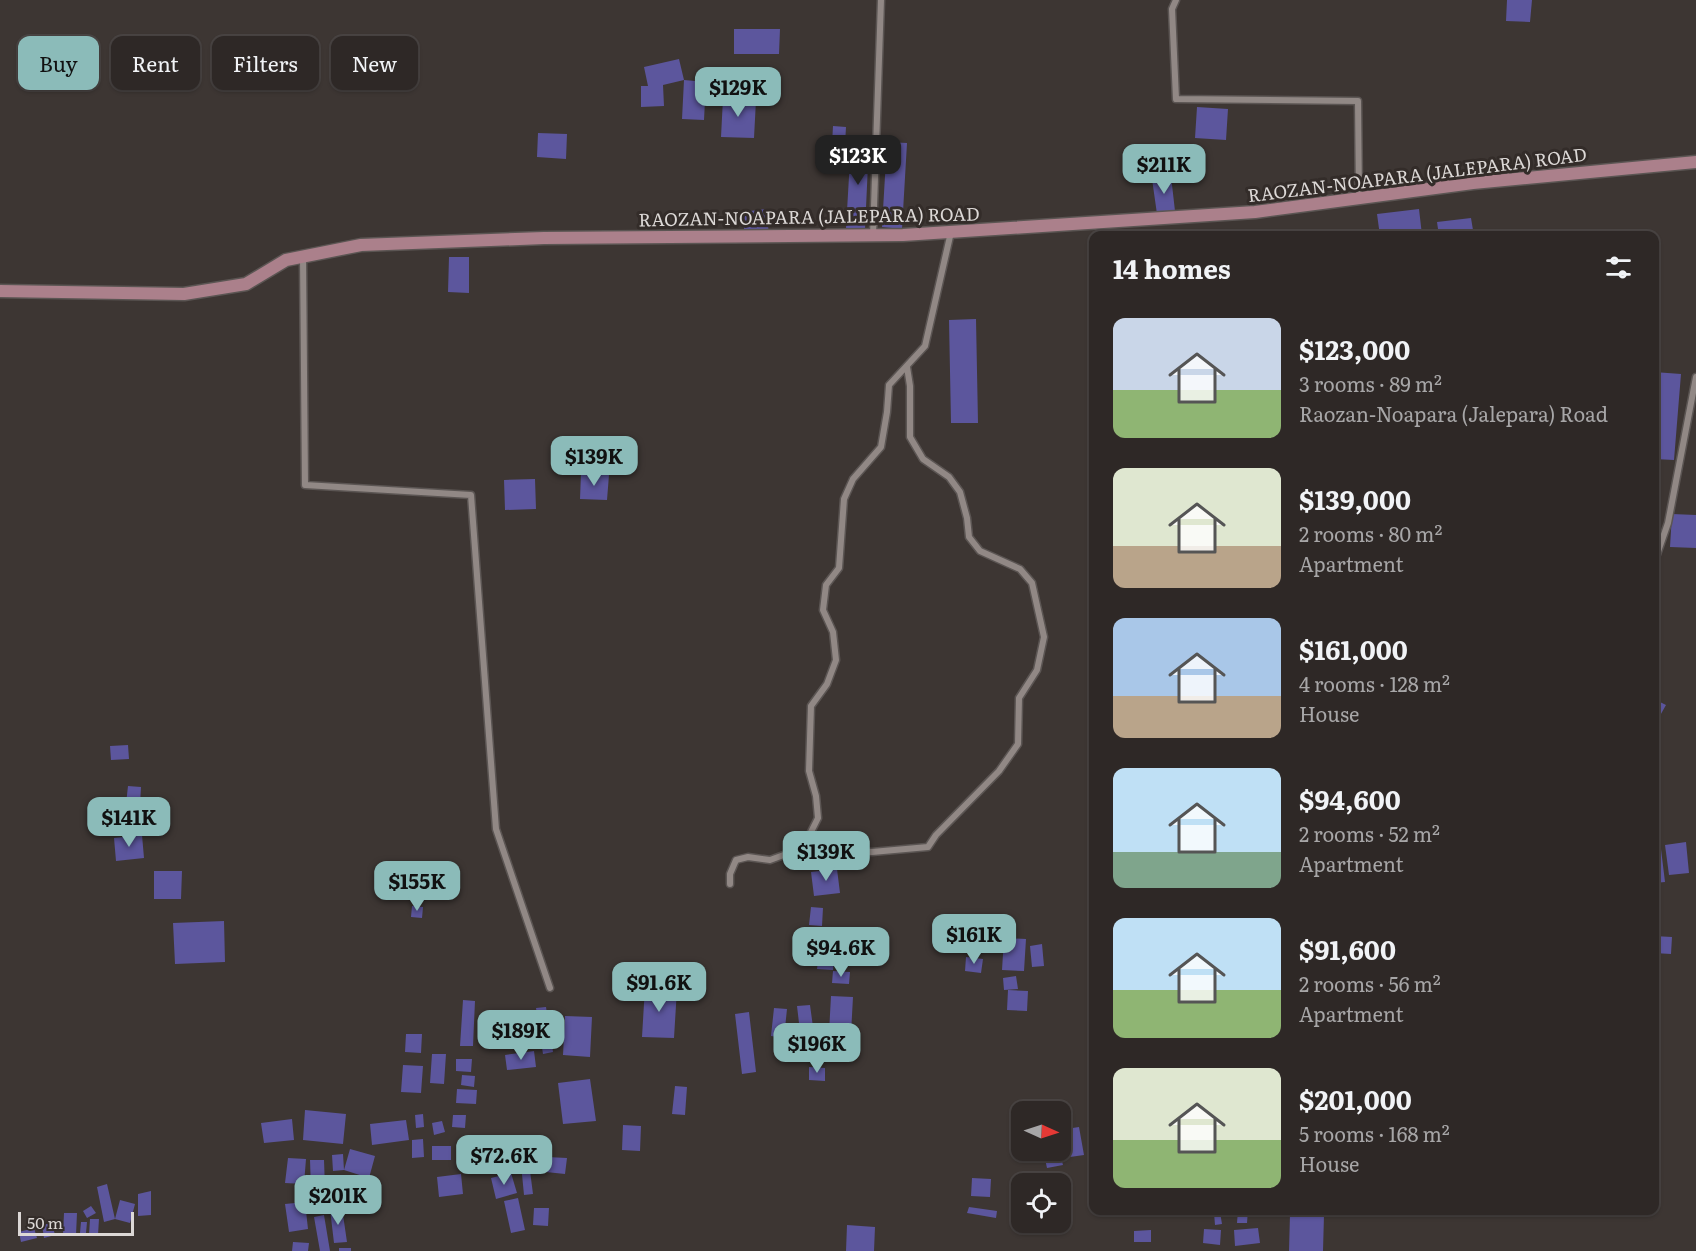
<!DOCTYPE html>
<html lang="en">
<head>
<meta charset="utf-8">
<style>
	:root { --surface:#2e2826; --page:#36302e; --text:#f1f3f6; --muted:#a7a6a7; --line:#494443; --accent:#8bbbb9 }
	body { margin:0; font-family:Literata,serif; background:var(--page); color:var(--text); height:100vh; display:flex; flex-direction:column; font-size:22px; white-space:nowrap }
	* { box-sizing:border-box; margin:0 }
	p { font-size:20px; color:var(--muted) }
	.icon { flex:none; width:33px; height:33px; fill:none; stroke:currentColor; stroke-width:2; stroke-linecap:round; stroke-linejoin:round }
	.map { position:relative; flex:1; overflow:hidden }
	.drawer { position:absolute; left:1089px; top:231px; width:570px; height:984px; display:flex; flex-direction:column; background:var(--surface); border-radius:12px; box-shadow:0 2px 4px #0004,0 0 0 2px var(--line) }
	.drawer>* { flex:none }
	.hud { position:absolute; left:18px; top:36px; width:570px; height:54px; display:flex; gap:12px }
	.needle { width:39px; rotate:93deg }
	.controls { position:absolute; left:1011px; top:1101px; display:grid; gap:12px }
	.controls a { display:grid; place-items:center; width:60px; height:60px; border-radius:12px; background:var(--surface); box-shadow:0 2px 4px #0004,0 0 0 2px var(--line); font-size:30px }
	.scale { position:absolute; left:18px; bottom:15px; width:116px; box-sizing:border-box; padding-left:6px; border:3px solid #dcd8d6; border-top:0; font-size:16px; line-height:21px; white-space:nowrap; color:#dcd8d6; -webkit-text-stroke:4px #332c29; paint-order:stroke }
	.price { position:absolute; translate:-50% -51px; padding:0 14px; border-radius:12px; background:var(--accent); color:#111; font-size:20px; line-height:39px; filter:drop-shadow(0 2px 3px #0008) }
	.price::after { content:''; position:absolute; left:50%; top:36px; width:18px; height:14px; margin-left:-9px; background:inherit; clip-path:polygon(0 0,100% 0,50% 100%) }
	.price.selected { background:#222; color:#fff }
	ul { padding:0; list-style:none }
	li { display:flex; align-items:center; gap:18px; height:150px; padding:0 24px }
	li span { display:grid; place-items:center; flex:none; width:168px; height:120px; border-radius:12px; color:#555 }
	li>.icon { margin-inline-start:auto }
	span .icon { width:72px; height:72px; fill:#fffc; stroke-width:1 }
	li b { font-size:26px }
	h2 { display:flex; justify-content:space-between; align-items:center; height:72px; padding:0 24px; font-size:26px }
	.pill { padding:0 21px; border-radius:12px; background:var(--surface); box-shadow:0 2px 4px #0004,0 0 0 2px var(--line); font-size:21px; line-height:54px }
	.pill.selected { background:var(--accent); color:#111 }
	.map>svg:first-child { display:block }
	.building { fill:#5c569d }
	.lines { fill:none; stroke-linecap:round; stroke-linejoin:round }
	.minor-casing { stroke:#5b5553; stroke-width:9 }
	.secondary-casing { stroke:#5b5553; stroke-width:15 }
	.minor { stroke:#918885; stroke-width:6 }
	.secondary { stroke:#ab808b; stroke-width:12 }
	.labels { text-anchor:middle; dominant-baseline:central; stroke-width:6; stroke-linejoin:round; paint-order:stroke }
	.street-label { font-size:18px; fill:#dcd8d6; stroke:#332c29 }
</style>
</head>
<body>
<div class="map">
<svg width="1696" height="1251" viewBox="0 0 1696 1251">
	<rect width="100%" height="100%" fill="#3d3633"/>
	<!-- building -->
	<path class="building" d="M1507,0H1532L1530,22L1506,21Z
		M734,29H780L779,54H734Z
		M679,59L684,80L706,82L704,120L682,119L684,80L663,85L664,106L641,107V86H648L644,67Z
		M723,98L756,100L754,138L721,137Z
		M1197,107L1228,109L1226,140L1195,138Z
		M833,126L846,127L845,145L832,144Z
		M538,133L567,134L566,159L537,157Z
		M851,142L869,143L865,229L846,228Z
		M887,142L907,143L902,229L882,227Z
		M1171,176L1175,211L1157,214L1152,179Z
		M766,209L769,234L745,237L742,212Z
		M1419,209L1422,235L1380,236L1377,214Z
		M1471,218L1474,236H1439L1437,222Z
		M449,257H469V293L448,292Z
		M976,319L978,423H951L949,320Z
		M1654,372L1681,374L1674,460L1654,459Z
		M581,473L609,475L607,500L580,499Z
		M535,479L536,509L505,510L504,480Z
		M1672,514L1696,515V548L1670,547Z
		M1654,699L1666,705L1657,721L1654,719Z
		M128,745L129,759L111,760L110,746Z
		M128,786L141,787L140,805L126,804Z
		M124,809L144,811L143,827L123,825Z
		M142,835L144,858L116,861L114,838Z
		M1686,842L1689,873L1669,875L1665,845Z
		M1654,849H1661L1665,882L1654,883Z
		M837,869L840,893L814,896L811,872Z
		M154,871H182L181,899H154Z
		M412,906L423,907L422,918L411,917Z
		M811,907L823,908L822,926L809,925Z
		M967,918L989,919L988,945L965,944Z
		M224,921L225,962L175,964L173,923Z
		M1654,936L1672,937L1671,954L1654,953Z
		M1004,938L1026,939L1024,971L1002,970Z
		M1042,944L1044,966L1032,967L1030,946Z
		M819,954L835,955L833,970L817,969Z
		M966,957L983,959L981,973L965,971Z
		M833,971L850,972L849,984L832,983Z
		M1016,976L1018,989L1004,990L1003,978Z
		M645,987L677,989L674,1038L642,1037Z
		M1008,990L1028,991L1027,1011L1007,1010Z
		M831,996L853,997L850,1052L828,1051Z
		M463,1000L475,1001L473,1046H460Z
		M810,1005L813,1027L801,1029L799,1048L788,1047L790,1023H799L797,1006Z
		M546,1007L553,1052L543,1054L536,1008Z
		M774,1008L787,1009L784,1038L771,1036Z
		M749,1012L756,1072L742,1074L735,1014Z
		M565,1016L592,1017L590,1057L563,1055Z
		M406,1034H422L421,1053L405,1052Z
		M534,1051L536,1067L507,1070L505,1055Z
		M432,1054H446L444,1084L430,1083Z
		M456,1059H472L471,1072L456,1071Z
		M403,1065L423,1066L421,1093L401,1092Z
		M809,1067L825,1068V1081L809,1080Z
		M462,1075L475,1076L474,1087L461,1085Z
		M590,1079L596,1121L563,1124L558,1083Z
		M675,1086L687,1087L685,1115L672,1114Z
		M457,1089L477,1090L476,1104L456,1103Z
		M305,1110L346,1114L343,1144L303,1140Z
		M423,1114L424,1127L416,1128L415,1115Z
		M453,1115H466L465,1128L452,1127Z
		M292,1119L294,1140L264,1143L261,1123Z
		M406,1120L409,1140L372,1145L370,1124Z
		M1089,1120H1094V1149H1090Z
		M442,1121L445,1132L434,1135L432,1123Z
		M623,1125L641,1126L640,1151L622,1150Z
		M1079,1127L1084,1155L1070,1157L1066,1129Z
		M423,1139L424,1157L412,1158V1140Z
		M432,1146H451V1160H432Z
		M350,1149L375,1156L369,1178L344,1170Z
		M1043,1150H1059L1063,1165L1047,1168Z
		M343,1154L344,1170L333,1171L332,1155Z
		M547,1157L567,1158L565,1174L546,1172Z
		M288,1158L306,1159L304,1184L285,1183Z
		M310,1160H324L325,1188L311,1189Z
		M529,1163L533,1194L524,1195L521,1164Z
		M511,1173L517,1193L496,1199L491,1178Z
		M461,1174L463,1194L439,1197L437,1177Z
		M972,1178L991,1179L990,1197L971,1196Z
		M107,1184L115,1219L104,1222L97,1187Z
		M151,1191V1215L138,1216V1194Z
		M518,1198L525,1230L511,1233L504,1201Z
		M120,1200L135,1204L130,1223L115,1219Z
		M305,1202L308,1229L289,1232L285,1204Z
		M91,1206L96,1213L87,1218L83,1211Z
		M969,1207L997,1211L996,1218L967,1213Z
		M342,1208L347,1242L334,1243L330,1209Z
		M534,1208H549L548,1226L533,1225Z
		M1238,1210H1248L1247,1223H1237Z
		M1220,1212L1222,1224L1215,1225L1214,1213Z
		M64,1213H77L76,1235H63Z
		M1290,1214L1324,1215L1323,1251H1289Z
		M324,1215L330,1251H320L314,1217Z
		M90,1219H99L98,1235H89Z
		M81,1222H87L86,1233H80Z
		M52,1223L55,1235L44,1238L42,1225Z
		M847,1225L875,1227L874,1251H846Z
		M34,1228L37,1238L21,1242L19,1232Z
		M1258,1228L1260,1243L1235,1246L1234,1230Z
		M1204,1229L1221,1230L1220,1245L1203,1243Z
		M1151,1230V1242H1134V1231Z
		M293,1242L309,1243L308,1251H292Z
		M339,1248H351V1251H339Z"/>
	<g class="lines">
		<defs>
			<path id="minor" d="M1176,0L1172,9L1176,99L1358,101L1359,198
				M873,236L881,0
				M303,257L305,485L471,495L496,829L550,988
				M1654,563L1668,523L1696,377
				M803,848L818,818L816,796L809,771L811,706L827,684L836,660L833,632L823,610L826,585L839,568L844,499L853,479L881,447L887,412L889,385L925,346L951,232
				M730,884V874L736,860L748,857L770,860L803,848L872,852L928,847L936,835L999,771L1018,744L1019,698L1037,670L1044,637L1032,583L1020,569L980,551L969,537L967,518L960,492L949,477L923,459L910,437V386L907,367"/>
			<path id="secondary" d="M0,291L184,294L246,284L286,260L361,245L544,238L903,235L1255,212L1473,183L1696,162"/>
		</defs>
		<!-- minor casing -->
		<use href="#minor" class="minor-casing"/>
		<!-- secondary casing -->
		<use href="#secondary" class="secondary-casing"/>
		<!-- minor -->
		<use href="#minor" class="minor"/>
		<!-- secondary -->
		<use href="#secondary" class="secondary"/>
	</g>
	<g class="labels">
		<!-- street labels -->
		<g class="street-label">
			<text transform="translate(1417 174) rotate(-7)">RAOZAN-NOAPARA (JALEPARA) ROAD</text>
			<text transform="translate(809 216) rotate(-1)">RAOZAN-NOAPARA (JALEPARA) ROAD</text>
		</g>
	</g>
</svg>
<div class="controls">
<a><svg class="needle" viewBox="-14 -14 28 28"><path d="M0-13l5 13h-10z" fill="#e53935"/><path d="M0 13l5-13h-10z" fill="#a7a6a7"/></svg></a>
<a><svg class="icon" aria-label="locate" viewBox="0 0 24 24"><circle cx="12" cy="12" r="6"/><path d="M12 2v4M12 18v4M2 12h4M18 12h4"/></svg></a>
</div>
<div class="scale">50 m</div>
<b class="price" style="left:738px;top:118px">$129K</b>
<b class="price selected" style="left:858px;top:186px">$123K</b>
<b class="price" style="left:1164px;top:195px">$211K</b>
<b class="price" style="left:594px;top:487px">$139K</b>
<b class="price" style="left:129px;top:848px">$141K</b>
<b class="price" style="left:826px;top:882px">$139K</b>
<b class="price" style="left:417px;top:912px">$155K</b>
<b class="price" style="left:974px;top:965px">$161K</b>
<b class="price" style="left:841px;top:978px">$94.6K</b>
<b class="price" style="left:659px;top:1013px">$91.6K</b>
<b class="price" style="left:521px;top:1061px">$189K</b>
<b class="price" style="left:817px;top:1074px">$196K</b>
<b class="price" style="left:504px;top:1186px">$72.6K</b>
<b class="price" style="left:338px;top:1226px">$201K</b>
<div class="hud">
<a class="pill selected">Buy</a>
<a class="pill">Rent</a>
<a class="pill">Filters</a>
<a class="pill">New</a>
</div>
<section class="drawer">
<h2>14 homes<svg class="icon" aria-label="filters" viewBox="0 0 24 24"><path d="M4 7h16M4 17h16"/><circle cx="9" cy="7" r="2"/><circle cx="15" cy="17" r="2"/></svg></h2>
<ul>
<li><span style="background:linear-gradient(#c9d6e8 60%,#8fb573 0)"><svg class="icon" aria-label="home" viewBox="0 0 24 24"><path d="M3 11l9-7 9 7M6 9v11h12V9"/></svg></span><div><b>$123,000</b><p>3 rooms · 89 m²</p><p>Raozan-Noapara (Jalepara) Road</p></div></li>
<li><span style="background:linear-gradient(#dfe7d0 65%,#b9a48a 0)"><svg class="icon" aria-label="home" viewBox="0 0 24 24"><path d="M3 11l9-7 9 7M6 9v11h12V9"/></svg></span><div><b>$139,000</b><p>2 rooms · 80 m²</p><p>Apartment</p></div></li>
<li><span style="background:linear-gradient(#a9c7e8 65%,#b9a48a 0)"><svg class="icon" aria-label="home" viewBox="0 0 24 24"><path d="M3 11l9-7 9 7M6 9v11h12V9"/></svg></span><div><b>$161,000</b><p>4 rooms · 128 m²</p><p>House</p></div></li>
<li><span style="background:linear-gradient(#bfe0f5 70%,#7fa58c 0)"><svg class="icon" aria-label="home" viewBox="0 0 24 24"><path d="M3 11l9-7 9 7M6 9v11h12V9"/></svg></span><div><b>$94,600</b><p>2 rooms · 52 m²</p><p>Apartment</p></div></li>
<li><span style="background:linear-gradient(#bfe0f5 60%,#8fb573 0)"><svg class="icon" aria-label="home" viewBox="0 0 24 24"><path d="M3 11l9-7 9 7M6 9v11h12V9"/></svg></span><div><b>$91,600</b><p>2 rooms · 56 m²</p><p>Apartment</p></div></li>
<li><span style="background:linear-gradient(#dfe7d0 60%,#8fb573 0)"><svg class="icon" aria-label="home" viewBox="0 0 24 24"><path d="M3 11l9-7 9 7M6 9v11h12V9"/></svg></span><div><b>$201,000</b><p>5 rooms · 168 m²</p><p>House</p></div></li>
</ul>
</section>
</div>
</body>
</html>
